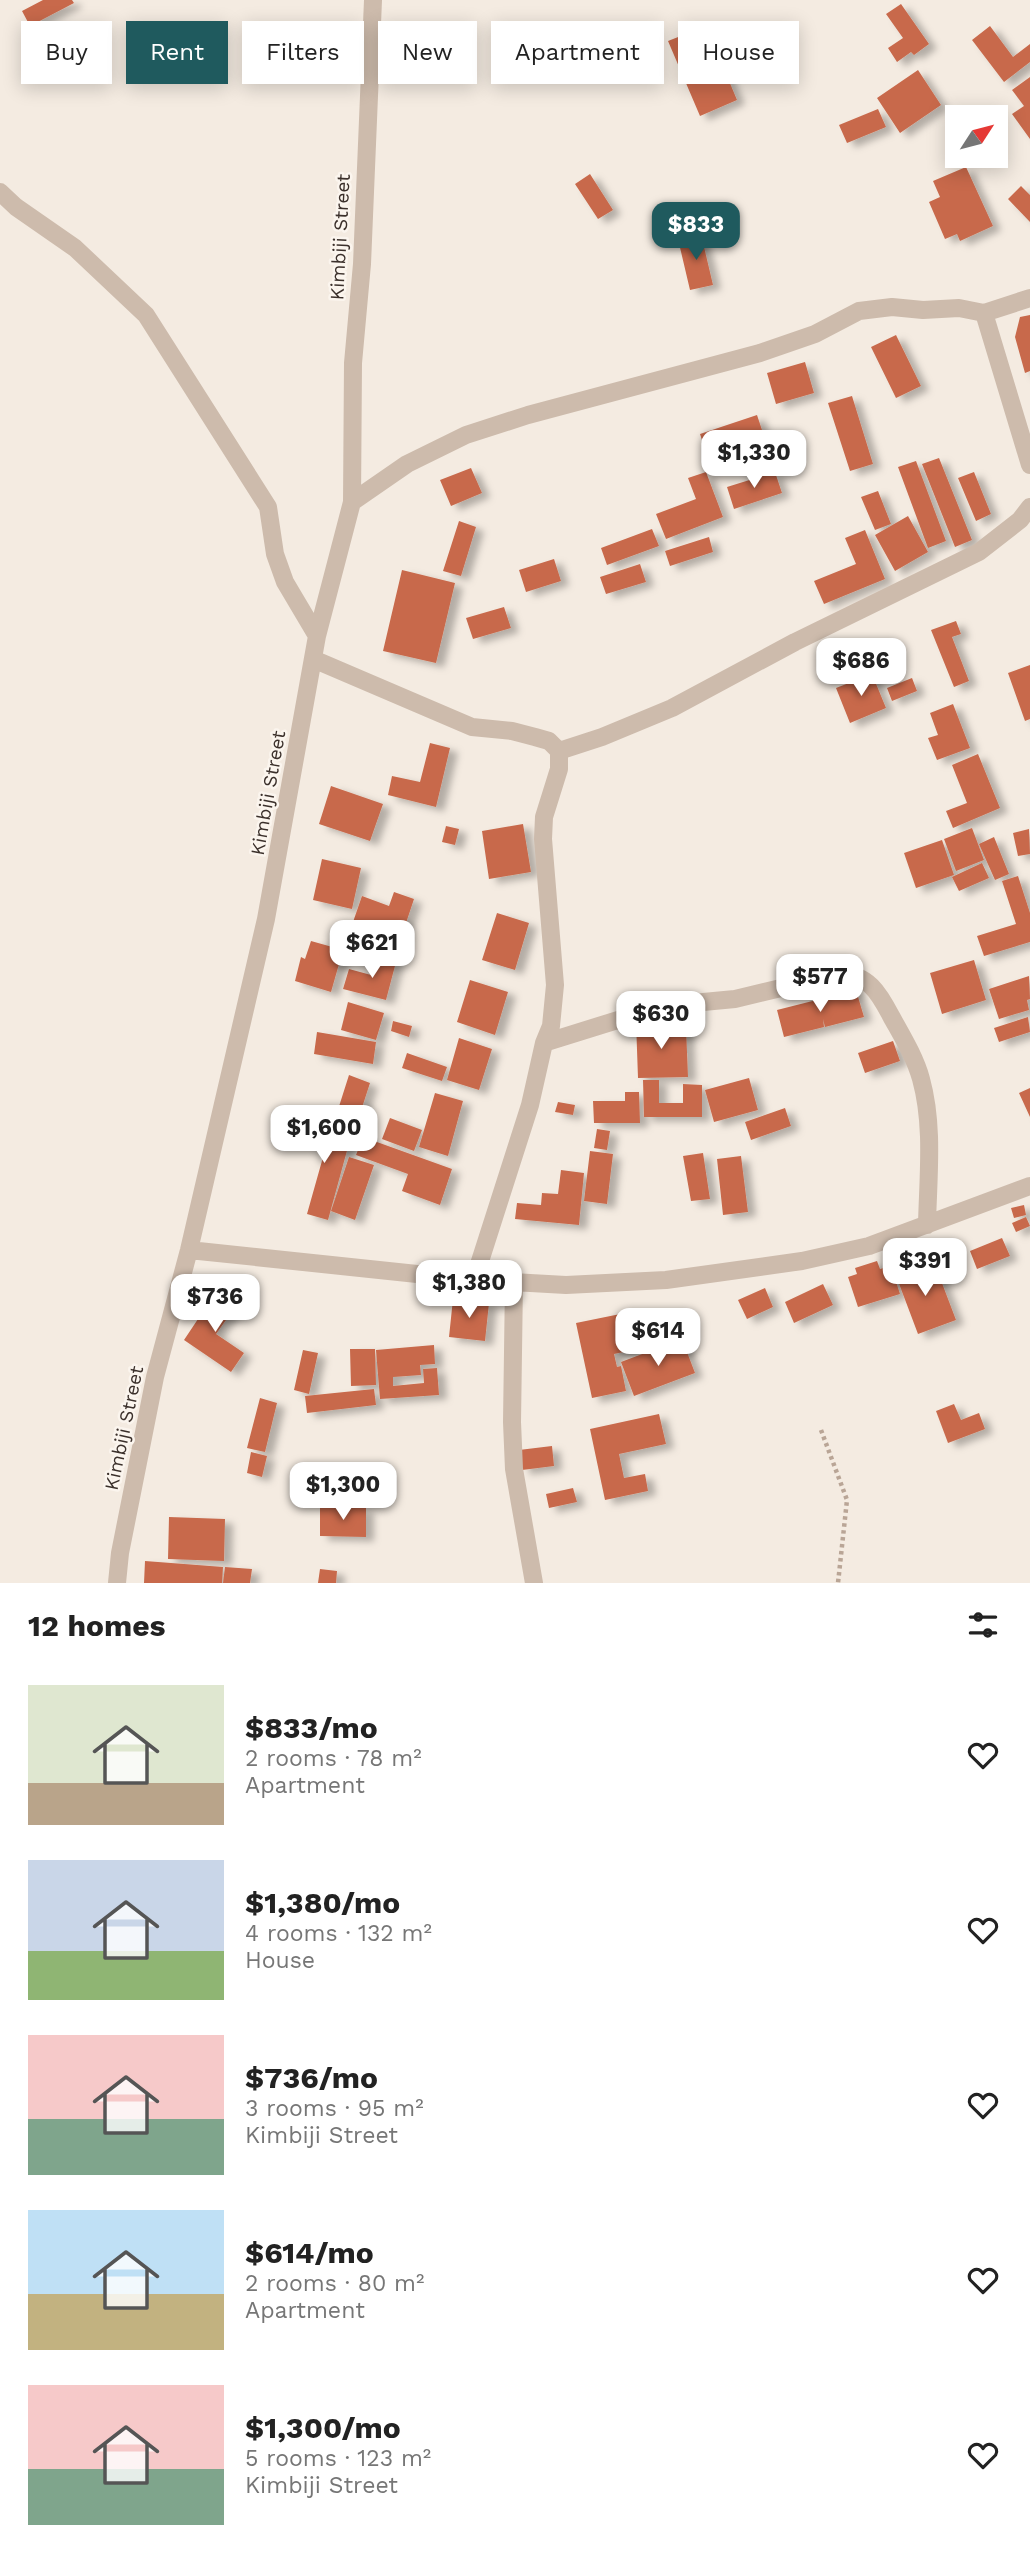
<!DOCTYPE html>
<html lang="en">
<head>
<meta charset="utf-8">
<style>
	:root { --surface:#fff; --page:#f6f6f6; --text:#222; --muted:#767676; --accent:#1f5a5e }
	body { margin:0; font-family:"Work Sans",sans-serif; background:var(--page); color:var(--text); height:100vh; display:flex; flex-direction:column; font-size:26px; white-space:nowrap }
	* { box-sizing:border-box; margin:0 }
	p { font-size:23px; color:var(--muted) }
	.icon { flex:none; width:38px; height:38px; fill:none; stroke:currentColor; stroke-width:2; stroke-linecap:round; stroke-linejoin:round }
	.map { position:relative; height:1583px; overflow:hidden }
	.sheet { display:flex; flex-direction:column; background:var(--surface); flex:1 }
	.sheet>* { flex:none }
	.top-card { position:absolute; left:21px; top:21px; width:989px; height:63px; display:flex; gap:14px }
	.needle { width:46px; rotate:54deg }
	.fabs { position:absolute; left:945px; top:105px; display:grid; gap:14px }
	.fabs a { display:grid; place-items:center; width:63px; height:63px; border-radius:0px; background:var(--surface); box-shadow:0 4px 18px #0003; font-size:35px }
	.price { position:absolute; translate:-50% -60px; padding:0 16px; border-radius:14px; background:#fff; color:#222; font-size:23px; line-height:46px; filter:drop-shadow(0 2px 4px #0008) }
	.price::after { content:''; position:absolute; left:50%; top:42px; width:21px; height:16px; margin-left:-10px; background:inherit; clip-path:polygon(0 0,100% 0,50% 100%) }
	.price.selected { background:var(--accent); color:#fff }
	ul { padding:0; list-style:none }
	li { display:flex; align-items:center; gap:21px; height:175px; padding:0 28px }
	li span { display:grid; place-items:center; flex:none; width:196px; height:140px; border-radius:0px; color:#555 }
	li>.icon { margin-inline-start:auto }
	span .icon { width:84px; height:84px; fill:#fffc; stroke-width:1 }
	li b { font-size:30px }
	h2 { display:flex; justify-content:space-between; align-items:center; height:84px; padding:0 28px; font-size:30px }
	.pill { padding:0 24px; border-radius:0px; background:var(--surface); box-shadow:0 4px 18px #0003; font-size:24px; line-height:63px }
	.pill.selected { background:var(--accent); color:#fff }
	.map>svg:first-child { display:block }
	.building { fill:#c8694b; filter:url(#shadow) }
	.lines { fill:none; stroke-linecap:round; stroke-linejoin:round }
	.path { stroke:#b9a596; stroke-width:4.5; stroke-dasharray:3.5 3.5; stroke-linecap:butt }
	.minor { stroke:#cdbbac; stroke-width:18 }
	.labels { text-anchor:middle; dominant-baseline:central; stroke-width:5; stroke-linejoin:round; paint-order:stroke }
	.street-label { font-size:19px; fill:#3b302b; stroke:#fbf5ee }
</style>
</head>
<body>
<div class="map">
<svg width="1030" height="1583" viewBox="0 0 1030 1583">
	<defs>
		<filter id="shadow"><feDropShadow dx="8" dy="4.5" stdDeviation="3.5" flood-color="#0004"/></filter>
	</defs>
	<rect width="100%" height="100%" fill="#f4ebe1"/>
	<!-- building -->
	<path class="building" d="M43,0H72L74,3L30,26L22,11Z
		M901,4L929,44L914,55L911,52L897,62L888,48L903,38L886,14Z
		M706,26L737,100L700,116L668,41Z
		M990,26L1013,57L1030,44V62L1004,82L972,40Z
		M918,70L941,105L900,133L877,98Z
		M1030,77V139L1012,114L1024,106L1012,90Z
		M878,109L886,127L847,143L839,125Z
		M966,167L993,226L960,241L957,234L945,239L929,202L940,197L933,181Z
		M590,174L613,210L598,219L575,184Z
		M1021,186L1030,195V222L1008,199Z
		M701,234L713,285L690,290L678,239Z
		M1030,315V371L1025,373L1015,337L1020,317Z
		M896,335L921,386L896,398L871,347Z
		M805,362L814,393L776,404L767,373Z
		M852,396L873,464L850,471L828,403Z
		M757,415L764,436L707,455L700,434Z
		M939,458L972,540L955,547L922,464Z
		M916,461L946,541L928,548L898,467Z
		M471,468L482,493L451,506L440,480Z
		M706,472L723,517L666,539L656,514L696,499L688,478Z
		M775,472L782,493L734,509L727,487Z
		M974,472L991,514L976,521L958,478Z
		M878,491L891,524L875,530L861,497Z
		M908,516L928,552L895,571L875,535Z
		M459,521L476,527L461,576L443,571Z
		M652,529L659,546L607,565L601,548Z
		M865,530L885,579L824,604L814,581L856,564L845,538Z
		M709,537L713,552L670,566L665,551Z
		M554,559L561,581L526,592L519,570Z
		M640,564L646,582L606,594L600,577Z
		M402,570L455,583L436,663L383,651Z
		M504,607L511,628L473,639L466,618Z
		M956,621L961,634L952,637L969,681L954,687L931,630Z
		M1030,665V719L1025,721L1008,673Z
		M872,674L886,708L850,723L836,688Z
		M912,678L917,691L892,701L887,688Z
		M953,704L970,748L937,760L928,738L938,735L930,713Z
		M430,743L450,748L436,807L388,795L392,776L420,782Z
		M978,754L1000,808L953,828L946,811L967,803L952,765Z
		M331,786L383,804L370,841L319,824Z
		M523,824L531,872L489,879L482,831Z
		M446,826L459,829L455,845L442,842Z
		M972,828L984,860L956,871L944,839Z
		M1029,829L1030,854L1018,856L1013,833Z
		M994,837L1009,874L995,880L979,844Z
		M942,840L954,875L916,888L904,853Z
		M322,859L361,868L352,909L313,900Z
		M982,863L989,878L959,891L952,877Z
		M1018,876L1030,913V942L984,956L977,936L1016,924L1002,881Z
		M394,892L414,899L401,938L353,922L362,896L389,906Z
		M497,913L529,923L515,970L482,960Z
		M311,941L343,950L331,992L295,981L301,957L305,959Z
		M376,957L396,962L386,1000L343,989L349,969L371,975Z
		M974,960L986,1000L942,1014L930,973Z
		M1029,976L1030,999L1027,1000L1029,1010L999,1019L989,989Z
		M470,980L508,992L495,1035L457,1022Z
		M856,990L864,1017L825,1027L823,1019L824,1027L784,1037L777,1010Z
		M348,1002L384,1013L376,1040L341,1030Z
		M1028,1017L1030,1032L999,1042L994,1028Z
		M393,1021L412,1026L409,1037L391,1031Z
		M636,1021H658L659,1028H686L688,1077L638,1078Z
		M317,1032L376,1042L373,1064L314,1054Z
		M459,1038L492,1049L479,1090L447,1080Z
		M893,1041L900,1061L865,1073L858,1053Z
		M407,1053L447,1067L442,1081L402,1068Z
		M349,1075L370,1083L356,1126L335,1119Z
		M749,1078L758,1110L714,1122L705,1090Z
		M643,1080H659V1103H683V1084L702,1085V1117H644Z
		M1030,1088V1117L1019,1093Z
		M625,1092H639L640,1123H594L593,1101H625Z
		M435,1093L463,1101L448,1156L419,1147Z
		M558,1102L575,1105L573,1115L555,1112Z
		M785,1108L791,1126L751,1140L745,1122Z
		M390,1118L422,1130L414,1151L382,1139Z
		M289,1119L351,1136L328,1220L307,1214L327,1143L286,1131Z
		M597,1129L610,1131L607,1150L594,1148Z
		M363,1137L452,1169L440,1205L402,1191L408,1174L356,1155Z
		M590,1151L613,1154L607,1204L584,1201Z
		M703,1153L710,1199L691,1201L683,1156Z
		M741,1156L748,1212L723,1215L717,1159Z
		M349,1157L374,1165L355,1220L331,1211Z
		M561,1170L584,1173L579,1225L515,1219L517,1203L541,1205L542,1193L558,1194Z
		M1024,1205L1026,1215L1014,1218L1011,1208Z
		M1026,1217L1030,1226L1016,1232L1012,1223Z
		M1002,1238L1010,1256L977,1269L970,1251Z
		M877,1261L880,1269L891,1266L900,1294L858,1307L848,1277L857,1274L855,1268Z
		M919,1263L923,1275L937,1270L956,1320L918,1334L895,1273Z
		M823,1284L833,1305L794,1323L785,1302Z
		M765,1288L773,1307L747,1319L738,1300Z
		M216,1292L236,1306L216,1334L244,1353L231,1372L184,1340Z
		M453,1299L489,1303L485,1341L449,1337Z
		M635,1311L643,1348L614,1354L617,1367L621,1366L626,1391L592,1398L576,1323Z
		M682,1339L695,1373L634,1396L621,1362Z
		M434,1345L435,1364L420,1365L421,1375L393,1377V1386L424,1383L423,1369L437,1368L439,1395L380,1399L376,1350Z
		M350,1349H375L376,1385L351,1386Z
		M303,1350L318,1353L309,1394L294,1390Z
		M374,1389L376,1405L307,1413L305,1396Z
		M260,1398L277,1403L265,1452L247,1448Z
		M954,1404L961,1420L979,1413L985,1429L948,1443L936,1411Z
		M659,1414L666,1444L619,1454L624,1478L645,1474L648,1491L605,1500L590,1429Z
		M552,1446L554,1466L522,1470L519,1450Z
		M251,1452L267,1456L262,1477L247,1473Z
		M573,1488L577,1502L549,1508L546,1494Z
		M320,1508H366V1537L320,1536Z
		M169,1517L225,1519L224,1561L168,1559Z
		M145,1561L223,1567L222,1583H144Z
		M225,1567L252,1569L250,1583H223Z
		M320,1569L337,1571L336,1583H318Z"/>
	<g class="lines">
		<!-- path -->
		<path class="path" d="M821,1430L847,1500L838,1583"/>
		<!-- minor -->
		<path class="minor" d="M0,192L16,207L75,248L146,315L268,507L275,554L285,582L317,636
			M984,313L1030,465
			M352,502L407,464L466,435L528,415L760,353L815,334L859,311L892,307L923,310L959,308L984,313L1030,298
			M313,659L472,727L512,731L535,737L549,741L559,751V769L544,817L543,839L555,985L551,1026L544,1043L530,1105L474,1280
			M559,751L602,737L672,708L795,642L979,552L1020,520L1030,507
			M544,1043L634,1015L682,1004L735,999L840,974C868,974 879,993 891,1016C902,1036 915,1057 921,1079C934,1126 928,1177 927,1225
			M189,1250L474,1280L566,1285L666,1280L802,1261L869,1246L1030,1186
			M514,1282L512,1422L514,1469L534,1583
			M117,1583L120,1553L155,1377L189,1250L266,919L317,636L352,502L353,363L362,264L373,0"/>
	</g>
	<g class="labels">
		<!-- street labels -->
		<g class="street-label">
			<text transform="translate(340 237) rotate(-87)">Kimbiji Street</text>
			<text transform="translate(268 793) rotate(-80)">Kimbiji Street</text>
			<text transform="translate(124 1428) rotate(-78)">Kimbiji Street</text>
		</g>
	</g>
</svg>
<div class="fabs">
<a><svg class="needle" viewBox="-14 -14 28 28"><path d="M0-13l5 13h-10z" fill="#e53935"/><path d="M0 13l5-13h-10z" fill="#767676"/></svg></a>
</div>
<b class="price selected" style="left:696px;top:262px">$833</b>
<b class="price" style="left:754px;top:490px">$1,330</b>
<b class="price" style="left:861px;top:698px">$686</b>
<b class="price" style="left:372px;top:980px">$621</b>
<b class="price" style="left:820px;top:1014px">$577</b>
<b class="price" style="left:661px;top:1051px">$630</b>
<b class="price" style="left:324px;top:1165px">$1,600</b>
<b class="price" style="left:925px;top:1298px">$391</b>
<b class="price" style="left:469px;top:1320px">$1,380</b>
<b class="price" style="left:215px;top:1334px">$736</b>
<b class="price" style="left:658px;top:1368px">$614</b>
<b class="price" style="left:343px;top:1522px">$1,300</b>
<div class="top-card">
<a class="pill">Buy</a>
<a class="pill selected">Rent</a>
<a class="pill">Filters</a>
<a class="pill">New</a>
<a class="pill">Apartment</a>
<a class="pill">House</a>
</div>
</div>
<section class="sheet">
<h2>12 homes<svg class="icon" aria-label="filters" viewBox="0 0 24 24"><path d="M4 7h16M4 17h16"/><circle cx="9" cy="7" r="2"/><circle cx="15" cy="17" r="2"/></svg></h2>
<ul>
<li><span style="background:linear-gradient(#dfe7d0 70%,#b9a48a 0)"><svg class="icon" aria-label="home" viewBox="0 0 24 24"><path d="M3 11l9-7 9 7M6 9v11h12V9"/></svg></span><div><b>$833/mo</b><p>2 rooms · 78 m²</p><p>Apartment</p></div><svg class="icon" aria-label="heart" viewBox="0 0 24 24"><path d="M12 20l-8-8c-3-5 5-10 8-4 3-6 11-1 8 4z"/></svg></li>
<li><span style="background:linear-gradient(#c9d6e8 65%,#8fb573 0)"><svg class="icon" aria-label="home" viewBox="0 0 24 24"><path d="M3 11l9-7 9 7M6 9v11h12V9"/></svg></span><div><b>$1,380/mo</b><p>4 rooms · 132 m²</p><p>House</p></div><svg class="icon" aria-label="heart" viewBox="0 0 24 24"><path d="M12 20l-8-8c-3-5 5-10 8-4 3-6 11-1 8 4z"/></svg></li>
<li><span style="background:linear-gradient(#f6c9c9 60%,#7fa58c 0)"><svg class="icon" aria-label="home" viewBox="0 0 24 24"><path d="M3 11l9-7 9 7M6 9v11h12V9"/></svg></span><div><b>$736/mo</b><p>3 rooms · 95 m²</p><p>Kimbiji Street</p></div><svg class="icon" aria-label="heart" viewBox="0 0 24 24"><path d="M12 20l-8-8c-3-5 5-10 8-4 3-6 11-1 8 4z"/></svg></li>
<li><span style="background:linear-gradient(#bfe0f5 60%,#c2b280 0)"><svg class="icon" aria-label="home" viewBox="0 0 24 24"><path d="M3 11l9-7 9 7M6 9v11h12V9"/></svg></span><div><b>$614/mo</b><p>2 rooms · 80 m²</p><p>Apartment</p></div><svg class="icon" aria-label="heart" viewBox="0 0 24 24"><path d="M12 20l-8-8c-3-5 5-10 8-4 3-6 11-1 8 4z"/></svg></li>
<li><span style="background:linear-gradient(#f6c9c9 60%,#7fa58c 0)"><svg class="icon" aria-label="home" viewBox="0 0 24 24"><path d="M3 11l9-7 9 7M6 9v11h12V9"/></svg></span><div><b>$1,300/mo</b><p>5 rooms · 123 m²</p><p>Kimbiji Street</p></div><svg class="icon" aria-label="heart" viewBox="0 0 24 24"><path d="M12 20l-8-8c-3-5 5-10 8-4 3-6 11-1 8 4z"/></svg></li>
</ul>
</section>
</body>
</html>
